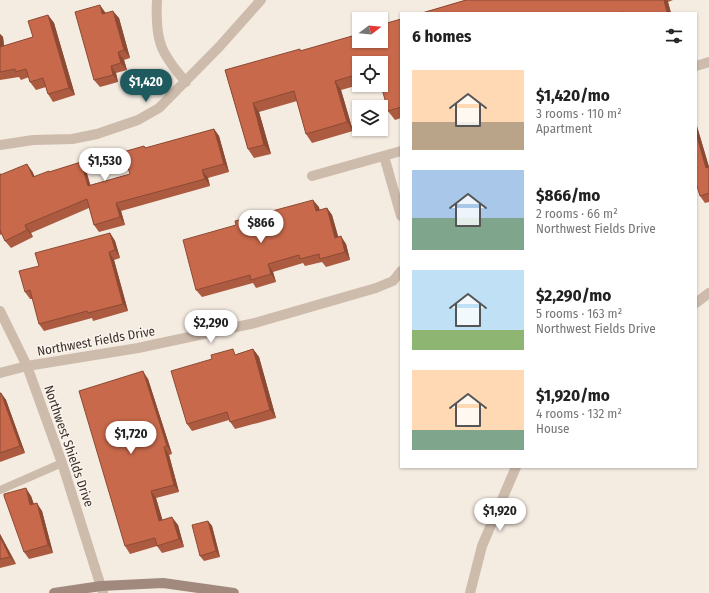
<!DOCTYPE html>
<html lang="en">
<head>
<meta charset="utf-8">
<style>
	:root { --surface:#fff; --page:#f6f6f6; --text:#222; --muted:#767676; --accent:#1f5a5e }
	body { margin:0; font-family:"Fira Sans Condensed",sans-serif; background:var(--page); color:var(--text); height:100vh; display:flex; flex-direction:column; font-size:15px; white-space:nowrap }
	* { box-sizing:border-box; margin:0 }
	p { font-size:13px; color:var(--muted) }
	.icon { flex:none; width:22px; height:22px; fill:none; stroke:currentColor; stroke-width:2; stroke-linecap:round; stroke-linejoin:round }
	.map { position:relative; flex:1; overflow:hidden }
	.sheet { position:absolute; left:400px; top:12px; width:297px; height:456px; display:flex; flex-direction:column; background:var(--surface); border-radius:0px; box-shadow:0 1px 3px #0004 }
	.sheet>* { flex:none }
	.needle { width:26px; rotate:74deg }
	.controls { position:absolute; left:352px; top:12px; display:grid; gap:8px }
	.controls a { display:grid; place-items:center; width:36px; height:36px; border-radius:0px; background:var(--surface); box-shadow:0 1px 3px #0004; font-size:20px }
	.price { position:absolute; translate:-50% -34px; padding:0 9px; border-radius:14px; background:#fff; color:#222; font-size:13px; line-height:26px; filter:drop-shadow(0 1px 2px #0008) }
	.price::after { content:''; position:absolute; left:50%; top:24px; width:12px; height:9px; margin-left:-6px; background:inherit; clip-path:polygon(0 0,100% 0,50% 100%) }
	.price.selected { background:var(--accent); color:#fff }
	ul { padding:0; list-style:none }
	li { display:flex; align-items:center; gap:12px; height:100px; padding:0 12px }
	li span { display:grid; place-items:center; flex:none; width:112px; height:80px; border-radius:0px; color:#555 }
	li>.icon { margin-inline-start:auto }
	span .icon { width:48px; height:48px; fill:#fffc; stroke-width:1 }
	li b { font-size:17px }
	h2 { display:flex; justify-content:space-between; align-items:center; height:48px; padding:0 12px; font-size:17px }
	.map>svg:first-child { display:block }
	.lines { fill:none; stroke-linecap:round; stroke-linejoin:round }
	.lane { stroke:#cdbbac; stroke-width:8 }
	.street { stroke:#cdbbac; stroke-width:10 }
	.secondary { stroke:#a18a7d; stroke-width:10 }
	.wall { fill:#ac5a40 }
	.shaded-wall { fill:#8c4a34 }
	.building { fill:#c8694b; stroke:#8c4a34 }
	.labels { text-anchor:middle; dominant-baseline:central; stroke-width:3; stroke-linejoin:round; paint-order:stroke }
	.street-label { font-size:13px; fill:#3b302b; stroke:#fbf5ee }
</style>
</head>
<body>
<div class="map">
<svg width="709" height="593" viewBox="0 0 709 593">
	<rect width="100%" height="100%" fill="#f4ebe1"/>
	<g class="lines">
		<!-- lane -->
		<path class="lane" d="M0,490L62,463"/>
		<!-- street -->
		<path class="street" d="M157,0C155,40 160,53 186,82
			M696,66L709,62
			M0,145L33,140L72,139L97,134L138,120L159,108L220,46L261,0
			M384,156L401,216
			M312,176L401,151
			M696,303L709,293
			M0,311L27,366L62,463L103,593
			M0,373L27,366L138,348L255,323L376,288L393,281L401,271
			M470,593L482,546L516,467"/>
		<!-- secondary -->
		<path class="secondary" d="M54,593L101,586L163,583L234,593"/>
	</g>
	<!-- wall -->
	<path class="wall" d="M466,0H673L668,2L671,13H422Z
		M105,12L106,13L119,18L130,58L124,60L127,70L116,73L118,82L100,87L94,80Z
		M48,15L54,23L75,95L53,102L48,94L46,87L36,90L30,82L29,77L21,80L19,77L0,80V34L3,37L4,46L33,37Z
		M401,19V118L395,120L388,111L381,63H359V85L341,90L353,131L312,143L306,134L297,101L259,112L271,154L254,158L248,149L225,70L301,51L388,26Z
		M696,123L709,167V202L705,203L700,196Z
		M214,129L219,136L229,172L208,178L210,186L121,211L125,225L99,232L94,225L89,208L31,233L33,237L11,248L5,241L2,234L0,235V173L2,175L32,171L35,177L81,162L86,170L90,185L130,174L144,146L146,148Z
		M319,207V210L327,208L332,215L338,237L346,244L350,260L326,267L322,262L305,266L303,263L273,272L276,282L256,288L253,283L202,297L196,290Z
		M110,233L115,241L120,258L114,260L128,311L93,321L92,318L44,331L39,324L33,299H30L25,292L39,266Z
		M253,349L259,357L276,418L235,429L229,420L192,431L187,424L237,354Z
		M148,379L172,454L169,455L179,492L156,498L162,520L178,525L184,547L162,553L157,546L130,554L125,546Z
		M0,393H1L6,400L25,453L0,462Z
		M31,496L34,504L42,511L53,553L29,559L24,552Z
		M208,521L212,526L220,557L204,561L200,556Z
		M0,534L16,564L0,568Z"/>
	<!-- shaded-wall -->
	<path class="shaded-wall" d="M664,0H667L668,2L671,13H667Z
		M100,5L105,12L108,22L102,14Z
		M113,11L119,18L130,58L124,50Z
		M48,15L54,23L75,95L69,88Z
		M0,34L3,37L5,54L0,47Z
		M118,52L124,60L127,70L121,63Z
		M111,66L116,73L118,82L113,75Z
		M335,81L341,90L353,131L347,122Z
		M253,103L259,112L271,154L264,145Z
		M696,123L709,167L706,168L696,133Z
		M214,129L219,136L229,172L224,164Z
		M81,162L86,170L93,194L88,186Z
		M27,164L32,171L38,185L33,177Z
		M202,170L208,178L210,186L205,179Z
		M313,200L319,207L322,218L316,211Z
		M116,203L121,211L125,225L120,217Z
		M327,208L332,215L341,246L335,238Z
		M25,225L31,233L33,237L27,230Z
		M110,233L115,241L120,258L115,250Z
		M341,236L346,244L350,260L345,252Z
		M109,252L114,260L128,311L123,304Z
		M268,264L273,272L276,282L271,274Z
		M253,349L259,357L276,418L270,410Z
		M143,371L148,379L172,454L167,446Z
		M1,393L6,400L25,453L20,446Z
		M164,447L169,455L179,492L174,485Z
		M26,488L31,496L36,512L30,505Z
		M151,491L156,498L165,528L159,521Z
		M37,503L42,511L53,553L48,545Z
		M172,517L178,525L184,547L179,539Z
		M208,521L212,526L220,557L216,551Z
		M0,534L16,564L10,557L0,537Z"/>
	<!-- building -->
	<path class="building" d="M466,0H664L667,13H623V12L618,13H422Z
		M100,5L102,14L113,11L124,50L118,52L121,63L111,66L113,75L94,80L75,12Z
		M48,15L69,88L48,94L43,78L30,82L26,69L15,72V69L0,72V46V47L33,37L28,21Z
		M401,19V107L388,111L381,85V63H359V74L335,81L347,122L306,134L294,91L253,103L264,145L248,149L225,70L300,49V51L359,34V41H381V28L388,26L387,23Z
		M214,129L224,164L202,170L205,179L116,203L120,217L94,225L87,199L25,225L27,230L5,241L0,230V175L27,164L33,177L49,171V172L81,162L88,186L130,174L123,152L144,146L145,148Z
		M696,133L706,168L709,167V193L700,196L696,183Z
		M313,200L316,211L327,208L335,238L341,236L345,252L320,259L319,254L300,259L299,255L268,264L271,274L251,280L250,275L196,290L183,240L236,225L235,221Z
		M110,233L115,250L109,252L123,304L88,313L87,311L39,324L30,290L25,292L19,271L39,266L35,253Z
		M233,349L235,355L253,349L270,410L230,422L227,412L187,424L171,371L212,359L211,355Z
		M143,371L167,446L164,447L174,485L151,491L159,521L172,517L179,539L157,546L155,538L125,546L79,391Z
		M0,393H1L20,446L0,453Z
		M26,488L30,505L37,503L48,545L24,552L4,496V494Z
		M208,521L216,551L200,556L192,525Z
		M0,537L10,557L0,559Z"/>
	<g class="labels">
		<!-- street labels -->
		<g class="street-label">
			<text transform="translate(96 341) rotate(-10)">Northwest Fields Drive</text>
			<text transform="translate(69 446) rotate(71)">Northwest Shields Drive</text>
		</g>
	</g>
</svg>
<div class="controls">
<a><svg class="needle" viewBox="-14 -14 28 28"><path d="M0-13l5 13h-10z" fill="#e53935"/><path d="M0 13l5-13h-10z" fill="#767676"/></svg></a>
<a><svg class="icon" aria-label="locate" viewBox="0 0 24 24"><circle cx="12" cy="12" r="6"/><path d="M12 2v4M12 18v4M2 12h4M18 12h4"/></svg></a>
<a><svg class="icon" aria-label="layers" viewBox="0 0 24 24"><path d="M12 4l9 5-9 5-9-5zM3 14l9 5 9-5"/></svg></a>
</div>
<b class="price selected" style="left:146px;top:103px">$1,420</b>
<b class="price" style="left:105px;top:182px">$1,530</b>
<b class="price" style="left:261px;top:244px">$866</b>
<b class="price" style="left:211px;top:344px">$2,290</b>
<b class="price" style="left:131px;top:455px">$1,720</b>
<b class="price" style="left:500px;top:532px">$1,920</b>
<section class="sheet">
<h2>6 homes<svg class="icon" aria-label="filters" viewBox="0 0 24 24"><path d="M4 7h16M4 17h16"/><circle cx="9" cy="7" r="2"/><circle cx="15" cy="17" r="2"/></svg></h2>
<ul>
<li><span style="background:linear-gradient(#ffd9b3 65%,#b9a48a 0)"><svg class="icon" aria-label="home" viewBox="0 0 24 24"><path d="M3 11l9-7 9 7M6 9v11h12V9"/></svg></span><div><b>$1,420/mo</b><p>3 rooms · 110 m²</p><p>Apartment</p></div></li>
<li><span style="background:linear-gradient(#a9c7e8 60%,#7fa58c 0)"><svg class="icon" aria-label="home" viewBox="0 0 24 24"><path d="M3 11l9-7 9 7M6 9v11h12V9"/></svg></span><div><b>$866/mo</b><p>2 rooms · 66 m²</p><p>Northwest Fields Drive</p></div></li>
<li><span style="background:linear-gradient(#bfe0f5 75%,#8fb573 0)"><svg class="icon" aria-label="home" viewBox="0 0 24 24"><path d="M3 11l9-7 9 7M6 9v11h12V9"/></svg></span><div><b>$2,290/mo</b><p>5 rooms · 163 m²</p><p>Northwest Fields Drive</p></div></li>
<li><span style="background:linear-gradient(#ffd9b3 75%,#7fa58c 0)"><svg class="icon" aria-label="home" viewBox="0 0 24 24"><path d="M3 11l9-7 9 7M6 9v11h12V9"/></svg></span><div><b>$1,920/mo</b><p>4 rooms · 132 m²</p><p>House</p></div></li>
</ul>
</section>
</div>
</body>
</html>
